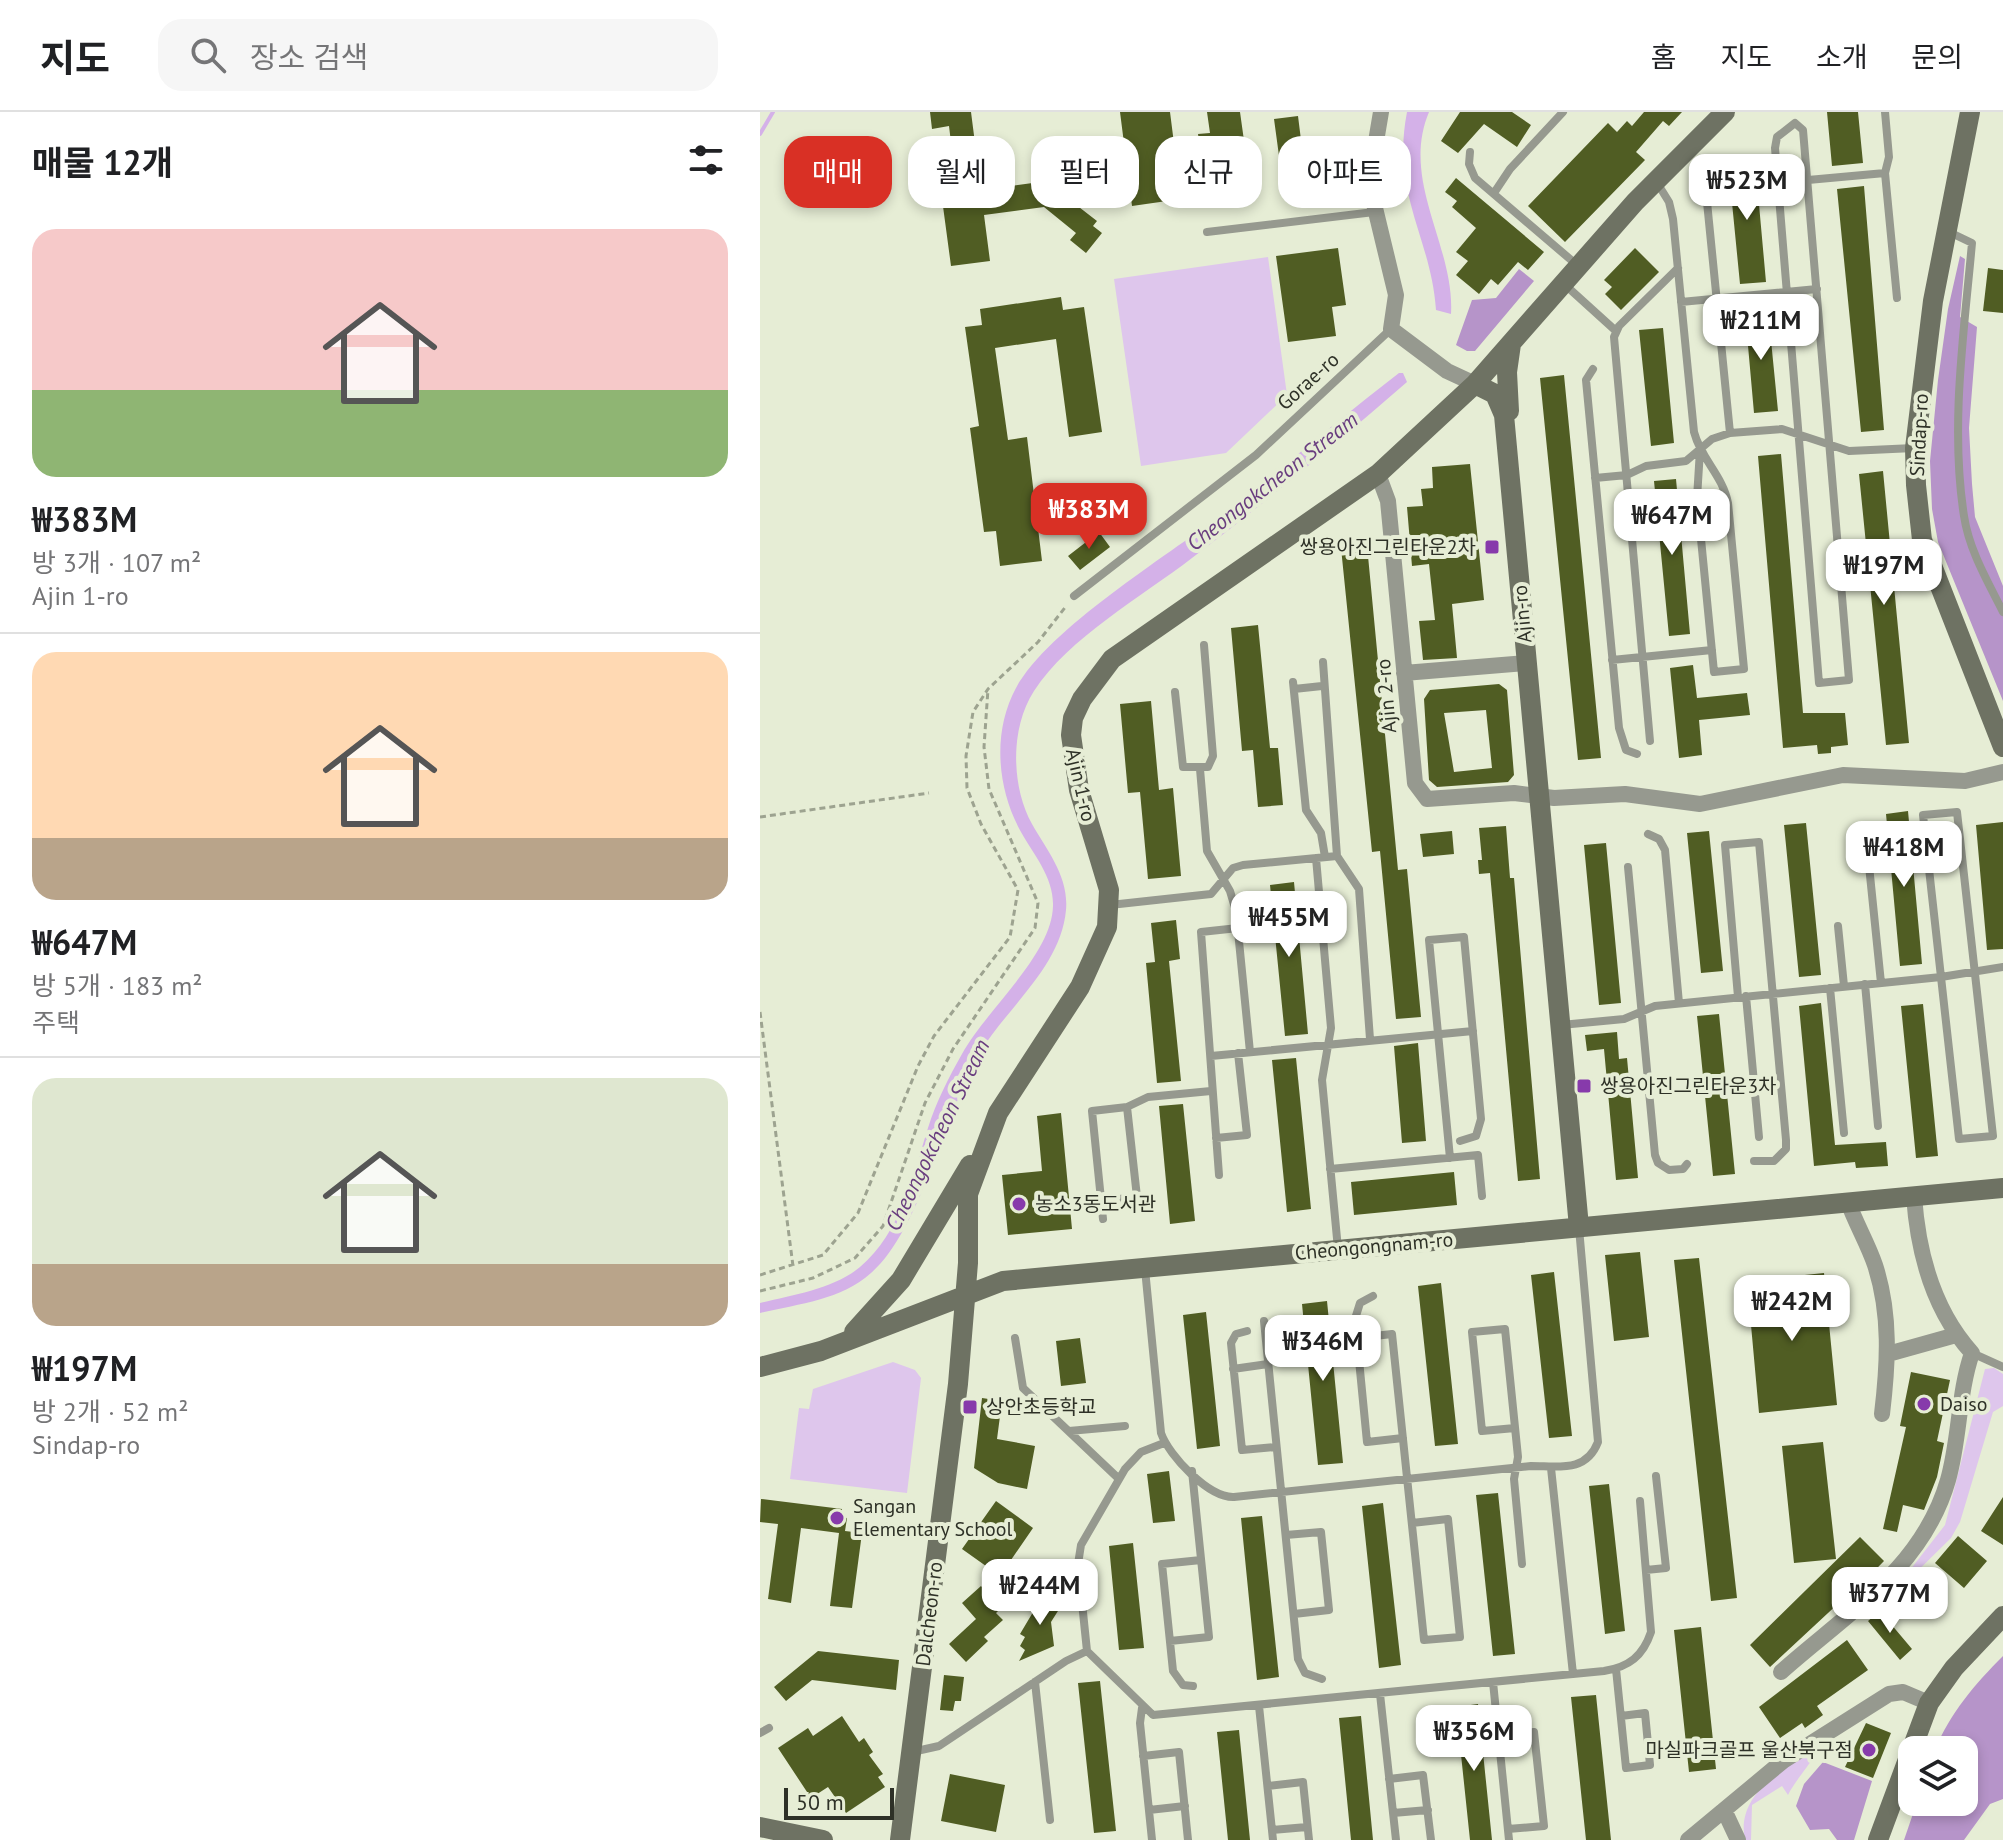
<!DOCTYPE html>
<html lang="ko">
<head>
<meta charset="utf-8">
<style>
	:root { --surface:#fff; --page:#f6f6f6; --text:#202124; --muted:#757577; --line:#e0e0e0; --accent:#d93025 }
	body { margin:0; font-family:"PT Sans","Noto Sans KR",sans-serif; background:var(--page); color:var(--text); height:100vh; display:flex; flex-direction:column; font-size:30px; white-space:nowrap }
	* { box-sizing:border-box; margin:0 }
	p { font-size:26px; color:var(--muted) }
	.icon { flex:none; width:44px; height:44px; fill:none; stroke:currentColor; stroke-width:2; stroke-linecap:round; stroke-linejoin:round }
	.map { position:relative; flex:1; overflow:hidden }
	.sheet { display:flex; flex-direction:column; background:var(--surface); width:760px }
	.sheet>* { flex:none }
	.banner { position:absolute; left:24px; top:24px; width:760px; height:72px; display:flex; gap:16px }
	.controls { position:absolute; left:1138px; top:1624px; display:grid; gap:16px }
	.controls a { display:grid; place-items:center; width:80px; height:80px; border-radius:16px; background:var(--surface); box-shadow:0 4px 12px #0003; font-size:40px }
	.scale { position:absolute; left:24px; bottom:20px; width:110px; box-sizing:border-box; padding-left:8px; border:4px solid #2e3127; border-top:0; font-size:22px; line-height:28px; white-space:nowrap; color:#2e3127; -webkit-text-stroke:6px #e6edd5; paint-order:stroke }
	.price { position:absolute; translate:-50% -68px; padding:0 18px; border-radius:16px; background:#fff; color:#222; font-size:26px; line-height:52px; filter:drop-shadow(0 2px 4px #0008) }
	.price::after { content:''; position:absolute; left:50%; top:48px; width:24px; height:18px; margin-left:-12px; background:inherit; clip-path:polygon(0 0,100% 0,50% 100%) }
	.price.on { background:var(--accent); color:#fff }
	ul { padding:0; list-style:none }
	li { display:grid; align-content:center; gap:16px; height:424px; padding:0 32px }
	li+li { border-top:2px solid var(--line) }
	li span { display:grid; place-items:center; height:248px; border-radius:24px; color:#555 }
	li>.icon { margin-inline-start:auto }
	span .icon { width:144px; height:144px; fill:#fffc; stroke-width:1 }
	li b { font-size:34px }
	h2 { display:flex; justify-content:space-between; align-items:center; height:96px; padding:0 32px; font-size:34px }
	.pill { padding:0 28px; border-radius:24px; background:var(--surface); box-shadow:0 4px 12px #0003; font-size:28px; line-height:72px }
	.pill.on { background:var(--accent); color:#fff }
	header { display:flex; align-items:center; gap:48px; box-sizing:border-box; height:112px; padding:0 40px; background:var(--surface); border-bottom:2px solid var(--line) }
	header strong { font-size:38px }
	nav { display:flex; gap:44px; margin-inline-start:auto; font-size:28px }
	.search { width:560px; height:72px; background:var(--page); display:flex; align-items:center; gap:20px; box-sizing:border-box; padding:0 28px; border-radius:24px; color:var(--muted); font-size:30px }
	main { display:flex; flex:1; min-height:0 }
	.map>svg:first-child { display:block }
	.green { fill:#dec6ec }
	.forest { fill:#b694c9 }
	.water { fill:#d4b1e8 }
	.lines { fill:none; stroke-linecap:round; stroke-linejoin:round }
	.stream { stroke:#d4b1e8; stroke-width:4 }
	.building { fill:#505d23; fill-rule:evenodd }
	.path { stroke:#9da390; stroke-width:3; stroke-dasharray:6 4; stroke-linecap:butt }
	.lane { stroke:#96998f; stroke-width:8 }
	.street { stroke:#96998f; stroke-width:16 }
	.secondary { stroke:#6e7263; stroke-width:20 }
	.poi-dot { fill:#873aab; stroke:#e6edd5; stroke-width:3 }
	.labels { text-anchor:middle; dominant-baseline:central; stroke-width:8; stroke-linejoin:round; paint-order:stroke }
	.street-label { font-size:20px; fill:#2e3127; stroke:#e6edd5 }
	.poi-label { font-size:20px; fill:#2e3127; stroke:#e6edd5; text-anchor:start }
	.water-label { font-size:22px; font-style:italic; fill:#693d7f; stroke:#e6edd5 }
</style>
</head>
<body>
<header>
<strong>지도</strong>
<div class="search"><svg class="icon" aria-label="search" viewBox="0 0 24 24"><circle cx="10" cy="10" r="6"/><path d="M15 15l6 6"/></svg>장소 검색</div>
<nav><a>홈</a><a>지도</a><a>소개</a><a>문의</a></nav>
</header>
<main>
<section class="sheet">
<h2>매물 12개<svg class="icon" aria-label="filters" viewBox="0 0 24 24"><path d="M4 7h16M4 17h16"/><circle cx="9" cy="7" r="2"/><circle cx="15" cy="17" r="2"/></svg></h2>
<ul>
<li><span style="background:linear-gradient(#f6c9c9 65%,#8fb573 0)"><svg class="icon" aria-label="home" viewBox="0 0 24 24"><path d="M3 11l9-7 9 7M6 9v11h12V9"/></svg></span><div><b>₩383M</b><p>방 3개 · 107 m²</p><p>Ajin 1-ro</p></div></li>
<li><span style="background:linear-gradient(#ffd9b3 75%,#b9a48a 0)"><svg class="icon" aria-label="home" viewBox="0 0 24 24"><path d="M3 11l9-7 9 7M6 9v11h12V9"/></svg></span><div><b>₩647M</b><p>방 5개 · 183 m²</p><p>주택</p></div></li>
<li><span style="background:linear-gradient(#dfe7d0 75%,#b9a48a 0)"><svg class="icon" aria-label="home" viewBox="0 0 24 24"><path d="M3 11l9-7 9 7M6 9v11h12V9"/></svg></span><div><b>₩197M</b><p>방 2개 · 52 m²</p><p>Sindap-ro</p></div></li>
</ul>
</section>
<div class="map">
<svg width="1243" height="1728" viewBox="0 0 1243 1728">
	<rect width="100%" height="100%" fill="#e6edd5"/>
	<!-- green -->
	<path class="green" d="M508,145L527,283L466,341L381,354L354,167Z
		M133,1250L155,1258L161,1266L147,1381L30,1367L39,1296L49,1297L53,1277Z
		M1234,1256L1243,1262V1294L1233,1300L1200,1410L1191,1426L1125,1491L1120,1486L1150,1458L1185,1413L1225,1257Z
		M1058,1635C1058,1644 1035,1668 1028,1683L1022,1674L992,1693L991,1728H985C975,1682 1025,1655 1058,1635Z"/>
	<!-- forest -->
	<path class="forest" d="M1200,144L1205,147L1200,205L1217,215L1209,316L1212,372L1215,405L1243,474V589L1178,430L1172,397L1170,349L1178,268L1188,197Z
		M759,157L774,169L715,239H707L696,233L712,188L736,186Z
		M1243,1544V1687L1230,1692L1204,1728H1144L1157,1690H1204V1638H1175C1190,1601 1215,1572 1243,1544Z
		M1063,1650L1112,1669L1094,1728H1077L1069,1717L1050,1718L1036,1694L1044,1672Z"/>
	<!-- water -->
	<path class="water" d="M647,0H669C640,69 695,134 691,202L676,198C671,125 631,82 647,0Z
		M639,261H643L647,270C577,331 506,390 432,446C383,484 308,526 274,579C250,616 251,674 272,712C288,740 309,765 306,798C301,855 247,895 219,942C185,1002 160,1119 111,1161C81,1188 38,1192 0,1201V1191C32,1183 74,1177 100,1155C141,1120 152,1066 168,1016C176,990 189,965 202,942C226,898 292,843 293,794C294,766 274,743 261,720C237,677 232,620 256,576C289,516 406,445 462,402C522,357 579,307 639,261Z"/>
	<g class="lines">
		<!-- stream -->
		<path class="stream" d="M0,22L13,0"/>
	</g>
	<!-- building -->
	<path class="building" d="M170,0H211L221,78L280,70L276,34L300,31L306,85L337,109L333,114L342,121L326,141L310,128L316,121L284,95L224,103L230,149L191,154L178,57L194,55L189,14L172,17Z
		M360,0H410L421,87L372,94Z
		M447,0H480L492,86L449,92L438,22L450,21Z
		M700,0H752L771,13L757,35L724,12L698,41L681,29Z
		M884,0H922L909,14L903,9L876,40L885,48L805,130L768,94L848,11L857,20L867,9L872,14Z
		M1067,0H1098L1103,51L1072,54Z
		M538,4L544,52L555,51L558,76L548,77V85L525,88L514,7Z
		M995,48L1006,170L980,172L968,50Z
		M696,66L784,140L768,158L758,150L738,173L731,167L719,182L696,163L708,149L696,140L716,116L692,95L697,89L685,80Z
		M1104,74L1124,318L1101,320L1077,77Z
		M578,136L586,193L572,195L576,224L528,230L516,144Z
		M875,136L899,160L861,198L845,182L852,175L844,168Z
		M1228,156L1243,158V201L1223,199Z
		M301,185L303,198L324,195L342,320L309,325L296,227L235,236L248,328L267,325L282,449L240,454L236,419L224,420L210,316L219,314L205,215L222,213L220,197Z
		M1008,198L1018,299L994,301L985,200Z
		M903,216L914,331L891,334L879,218Z
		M804,263L841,646L818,648L780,266Z
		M1021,342L1043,601H1085L1088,633L1071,635V641L1058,642L1057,633L1023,636L998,344Z
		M710,352L724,488L692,492L697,546L663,548L659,509L675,508L669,452L652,454L647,395L663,394L661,377L673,376L672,355Z
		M1123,359L1149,631L1126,633L1099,362Z
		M916,367L930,522L909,524L894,369Z
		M339,420L350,435L320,458L308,444Z
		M606,423L638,758L647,757L661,905L636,907L620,739L612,740L580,426Z
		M498,513L510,636H518L523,693L498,695L493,638L482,639L471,516Z
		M933,553L937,586L987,581L990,603L939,608L942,643L919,646L910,556Z
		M739,572L747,578L754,663L748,670L677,675L669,668L664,587L670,578ZM726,598L732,656L694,660L684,601Z
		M391,589L399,678L413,676L421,764L388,767L380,680L368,681L360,592Z
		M1148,699L1162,852L1140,854L1126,702Z
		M1243,710V837L1227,838L1216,713Z
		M1046,711L1061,863L1039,865L1024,713Z
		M746,714L750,766H754L780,1067L758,1069L730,761L719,762L718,748H722L719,716Z
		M692,719L694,742L663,745L660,722Z
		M949,719L963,859L941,861L927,721Z
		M846,731L861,891L839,893L824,733Z
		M534,770L548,922L525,924L510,773Z
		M416,808L420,847L409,849L421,969L397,971L386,851L395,850L391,811Z
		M1061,891L1075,1033L1126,1030L1128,1054L1096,1056L1095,1050L1054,1054L1039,894Z
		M1163,892L1178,1044L1156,1046L1141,894Z
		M959,902L975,1062L953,1064L937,904Z
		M857,920L859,947L867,946L878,1066L856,1068L844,937L827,939L825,923Z
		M658,931L666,1029L642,1031L634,934Z
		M536,946L551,1097L527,1100L512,948Z
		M423,992L435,1109L410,1112L399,994Z
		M301,1001L312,1117L248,1123L242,1063L282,1059L277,1004Z
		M694,1060L697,1093L594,1103L591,1070Z
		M880,1140L889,1225L854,1229L845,1143Z
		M939,1146L977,1486L951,1489L914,1148Z
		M794,1160L812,1324L789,1326L771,1163Z
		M1064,1161L1077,1293L999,1301L987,1169Z
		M681,1171L698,1332L675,1334L658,1174Z
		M567,1189L583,1351L558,1353L542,1192Z
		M446,1200L460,1334L437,1337L423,1203Z
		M320,1226L326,1271L301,1274L296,1229Z
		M1151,1260L1190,1268L1177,1329L1184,1331L1177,1365L1164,1398L1143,1393L1137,1420L1123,1417L1146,1315L1140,1314Z
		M222,1286L242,1289L237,1327L275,1334L267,1377L238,1371L214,1356Z
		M1063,1330L1076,1447L1034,1451L1022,1334Z
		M409,1359L415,1409L393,1411L387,1362Z
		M849,1372L865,1519L845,1522L829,1374Z
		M738,1381L755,1542L733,1544L716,1383Z
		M1243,1385V1433L1221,1419Z
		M1,1387L82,1397L81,1405L87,1406L85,1419L102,1421L92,1496L70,1494L79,1421L41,1416L31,1491L8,1487L18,1412L0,1410Z
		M236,1389L273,1416L240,1464L202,1437Z
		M623,1391L641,1553L619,1556L602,1394Z
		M502,1404L519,1565L497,1568L481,1406Z
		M1198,1424L1227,1449L1204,1476L1175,1451Z
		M1100,1425L1124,1449L1084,1490L1082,1488L1010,1555L990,1533Z
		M373,1431L384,1536L359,1538L349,1434Z
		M221,1474L241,1496L236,1501L243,1508L224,1525L228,1529L206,1550L189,1532L216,1507L202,1491Z
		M285,1480L303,1491L291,1510L294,1534L259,1549L265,1538L260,1534L265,1525L260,1522Z
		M1120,1499L1152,1537L1140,1548L1108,1509Z
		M941,1515L956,1657L929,1660L914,1518Z
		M1087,1528L1108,1558L1057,1594L1063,1603L1045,1616L1042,1611L1020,1626L999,1595Z
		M58,1539L139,1548L136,1578L52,1568L26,1589L14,1575Z
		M184,1563L204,1565L201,1589H195L193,1599L180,1598Z
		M340,1569L356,1719L334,1721L318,1571Z
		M836,1583L851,1728H826L811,1585Z
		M718,1592L732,1728H710L696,1595Z
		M82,1604L99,1630L104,1626L113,1640L109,1643L123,1662L118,1665L125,1675L86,1701L68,1675L51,1686L18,1636L48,1616L53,1624Z
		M601,1604L613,1728H591L579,1606Z
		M1106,1611L1131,1621L1113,1666L1085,1655Z
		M479,1618L490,1728H468L457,1620Z
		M190,1662L245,1673L236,1720L181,1709Z"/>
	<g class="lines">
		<!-- path -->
		<path class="path" d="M0,705L169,681
			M0,900L33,1154
			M0,1163L63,1143L98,1101L158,954L174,924L250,825L258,778L221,712L207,676L206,644L213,600L228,577L278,530L307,493
			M0,1179L53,1166L95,1146L123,1114L165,991L193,937L275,816L278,791L229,677L224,635L228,577"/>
		<!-- lane -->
		<path class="lane" d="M1125,0L1129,45L1125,61L1137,186
			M1035,11L1043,18L1089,568L1059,571L1015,36L1017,25Z
			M710,40L709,52L715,66L817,153
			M1048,68L1125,61
			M896,69L909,90L913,107L934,320C941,347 963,364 968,391L984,557L954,560L937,386L940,338
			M734,81L750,57L803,0
			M947,90L970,321
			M1187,119L1212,131C1204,220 1190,315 1204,404C1209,438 1228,470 1243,500
			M447,120L614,100
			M803,171L856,219
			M921,190L1057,177
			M833,257L826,268L859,616L866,638L877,642
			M835,366L867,363L886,354L926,349L952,327L970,321L1022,317L1089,339L1154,336
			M314,484L496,343L631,217
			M852,548L952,538
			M563,550L577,744L599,777L610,927
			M533,570L546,698L561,721L565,745
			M534,577L562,574
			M415,580L423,655H448L453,644L444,533
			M890,629L854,225L859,214L918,156
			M440,657L447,739L470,779L476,799L490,940
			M1197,700L1233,1024L1199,1027L1163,703Z
			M888,722L899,727L905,738L919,891
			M1107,734L1121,871
			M556,746L571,916L562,968L578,1137
			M868,755L895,1043L898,1051L909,1058L923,1057L927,1052
			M350,793L451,782L473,756L483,753L577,744
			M1078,814L1084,874
			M1105,872L1118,1014
			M1070,876L1084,1021
			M986,884L999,1025
			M978,885L965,733L999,730L1026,1028V1037L1014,1049H994
			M801,913L864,907L895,894L1181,865L1243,855
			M451,944L713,919
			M456,1026L487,1023L478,941
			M690,1046L669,828L704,825L721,1007L716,1024L700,1029
			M570,1057L718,1043L722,1084
			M459,1063L441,820L478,816
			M341,1089L377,1085L367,995
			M343,1107L332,999L367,995L388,985L451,979
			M385,1157L401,1321C409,1344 449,1386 474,1385L771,1354C798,1354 826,1361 838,1330L819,1116
			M613,1184L600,1191L595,1207L607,1330L643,1326
			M504,1209L538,1547L545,1561L562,1567
			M487,1219L476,1222L471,1231L482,1338L516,1335
			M255,1226L263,1276L358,1366
			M597,1226L632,1222L664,1528L700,1525L688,1407L652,1411
			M1212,1241L1243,1255
			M473,1257L508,1252
			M755,1316L722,1319L712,1220L745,1217L758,1345L754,1367L762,1452
			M309,1319L365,1314
			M404,1331L381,1340L365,1357L321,1433L318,1452L327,1539L393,1603L844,1559C869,1555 883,1544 891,1520L880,1389
			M791,1356L813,1562
			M526,1423L561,1420L569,1498L534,1502
			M886,1458L906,1456L896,1364
			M410,1529L449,1525L432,1359
			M856,1557L866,1656L890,1653L885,1601L861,1604
			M275,1570L290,1708
			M733,1570L749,1728
			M433,1574L423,1573L413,1559L402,1452L441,1448
			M620,1582L636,1728
			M499,1594L513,1728
			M382,1596L380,1611L392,1728
			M0,1621L9,1616
			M739,1624L774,1620L784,1714L748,1717
			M152,1640L179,1634L306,1549L327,1539
			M383,1644L419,1640L428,1728
			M629,1667L663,1663L671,1728
			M508,1674L543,1670L549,1728
			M389,1698L425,1694
			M633,1701L668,1698
			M512,1718L547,1715"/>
		<!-- street -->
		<path class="street" d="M621,0L609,71L636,183L631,217L687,259L715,272
			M618,362L628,389L655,671L667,687L754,681L794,686L865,682L940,692L1083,663L1205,669L1243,660
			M644,561L767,551
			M1088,1090C1096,1112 1108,1132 1115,1153C1131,1202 1128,1252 1122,1302
			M1128,1242L1196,1223
			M1021,1560C1086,1502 1163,1456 1188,1368C1200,1326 1198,1282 1212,1241C1173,1198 1158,1141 1154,1084
			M964,1698L978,1728
			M928,1728L1023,1649L1129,1582L1143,1580L1169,1591"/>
		<!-- secondary -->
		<path class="secondary" d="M1210,0L1173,189L1155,336L1156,373L1162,428L1243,635
			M715,272L735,282L744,303L819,1115
			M749,299L747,260L751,232
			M94,1220L141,1168L210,1053
			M0,1255L61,1239L243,1169L1243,1076
			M0,1715L63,1728
			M140,1728L198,1272L208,1151V1082L238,1001L320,875L347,815L349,778L319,678L311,623L313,606L322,587L352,547L618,362L715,272L875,90L965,0
			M1118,1728L1169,1591L1194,1556L1243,1504"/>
	</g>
	<!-- markers -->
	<g class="poi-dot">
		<rect x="724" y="427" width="16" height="16" rx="4"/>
		<rect x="816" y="966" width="16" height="16" rx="4"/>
		<circle cx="259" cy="1092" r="8"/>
		<circle cx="1164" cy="1292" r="8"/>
		<rect x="202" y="1287" width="16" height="16" rx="4"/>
		<circle cx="77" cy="1406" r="8"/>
		<circle cx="1109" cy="1638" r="8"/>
	</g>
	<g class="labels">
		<!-- street labels -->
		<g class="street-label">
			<text transform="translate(548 269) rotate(-42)">Gorae-ro</text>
			<text transform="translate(1159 323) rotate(-87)">Sindap-ro</text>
			<text transform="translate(762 502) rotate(-95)">Ajin-ro</text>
			<text transform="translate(626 584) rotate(-95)">Ajin 2-ro</text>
			<text transform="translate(321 673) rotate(77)">Ajin 1-ro</text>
			<text transform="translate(614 1134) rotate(-5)">Cheongongnam-ro</text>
			<text transform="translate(169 1502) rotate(-83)">Dalcheon-ro</text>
		</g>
		<!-- poi labels -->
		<g class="poi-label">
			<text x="716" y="435" text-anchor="end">쌍용아진그린타운2차</text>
			<text x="840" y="974">쌍용아진그린타운3차</text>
			<text x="275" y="1092">농소3동도서관</text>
			<text x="1180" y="1292">Daiso</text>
			<text x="226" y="1295">상안초등학교</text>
			<text x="93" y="1394">Sangan<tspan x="93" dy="23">Elementary School</tspan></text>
			<text x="1093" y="1638" text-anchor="end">마실파크골프 울산북구점</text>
		</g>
		<!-- water labels -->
		<g class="water-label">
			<text transform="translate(512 369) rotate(-38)">Cheongokcheon Stream</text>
			<text transform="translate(177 1023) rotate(-64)">Cheongokcheon Stream</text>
		</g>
	</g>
</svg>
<div class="controls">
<a><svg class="icon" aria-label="layers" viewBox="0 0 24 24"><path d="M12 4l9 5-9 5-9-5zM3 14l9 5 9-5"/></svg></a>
</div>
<div class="scale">50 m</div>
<b class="price" style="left:987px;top:110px">₩523M</b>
<b class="price" style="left:1001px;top:250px">₩211M</b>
<b class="price on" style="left:329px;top:439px">₩383M</b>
<b class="price" style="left:912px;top:445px">₩647M</b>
<b class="price" style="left:1124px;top:495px">₩197M</b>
<b class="price" style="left:1144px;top:777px">₩418M</b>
<b class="price" style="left:529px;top:847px">₩455M</b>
<b class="price" style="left:1032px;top:1231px">₩242M</b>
<b class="price" style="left:563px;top:1271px">₩346M</b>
<b class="price" style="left:280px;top:1515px">₩244M</b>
<b class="price" style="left:1130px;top:1523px">₩377M</b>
<b class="price" style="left:714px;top:1661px">₩356M</b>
<div class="banner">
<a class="pill on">매매</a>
<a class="pill">월세</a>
<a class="pill">필터</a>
<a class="pill">신규</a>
<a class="pill">아파트</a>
</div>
</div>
</main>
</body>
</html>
